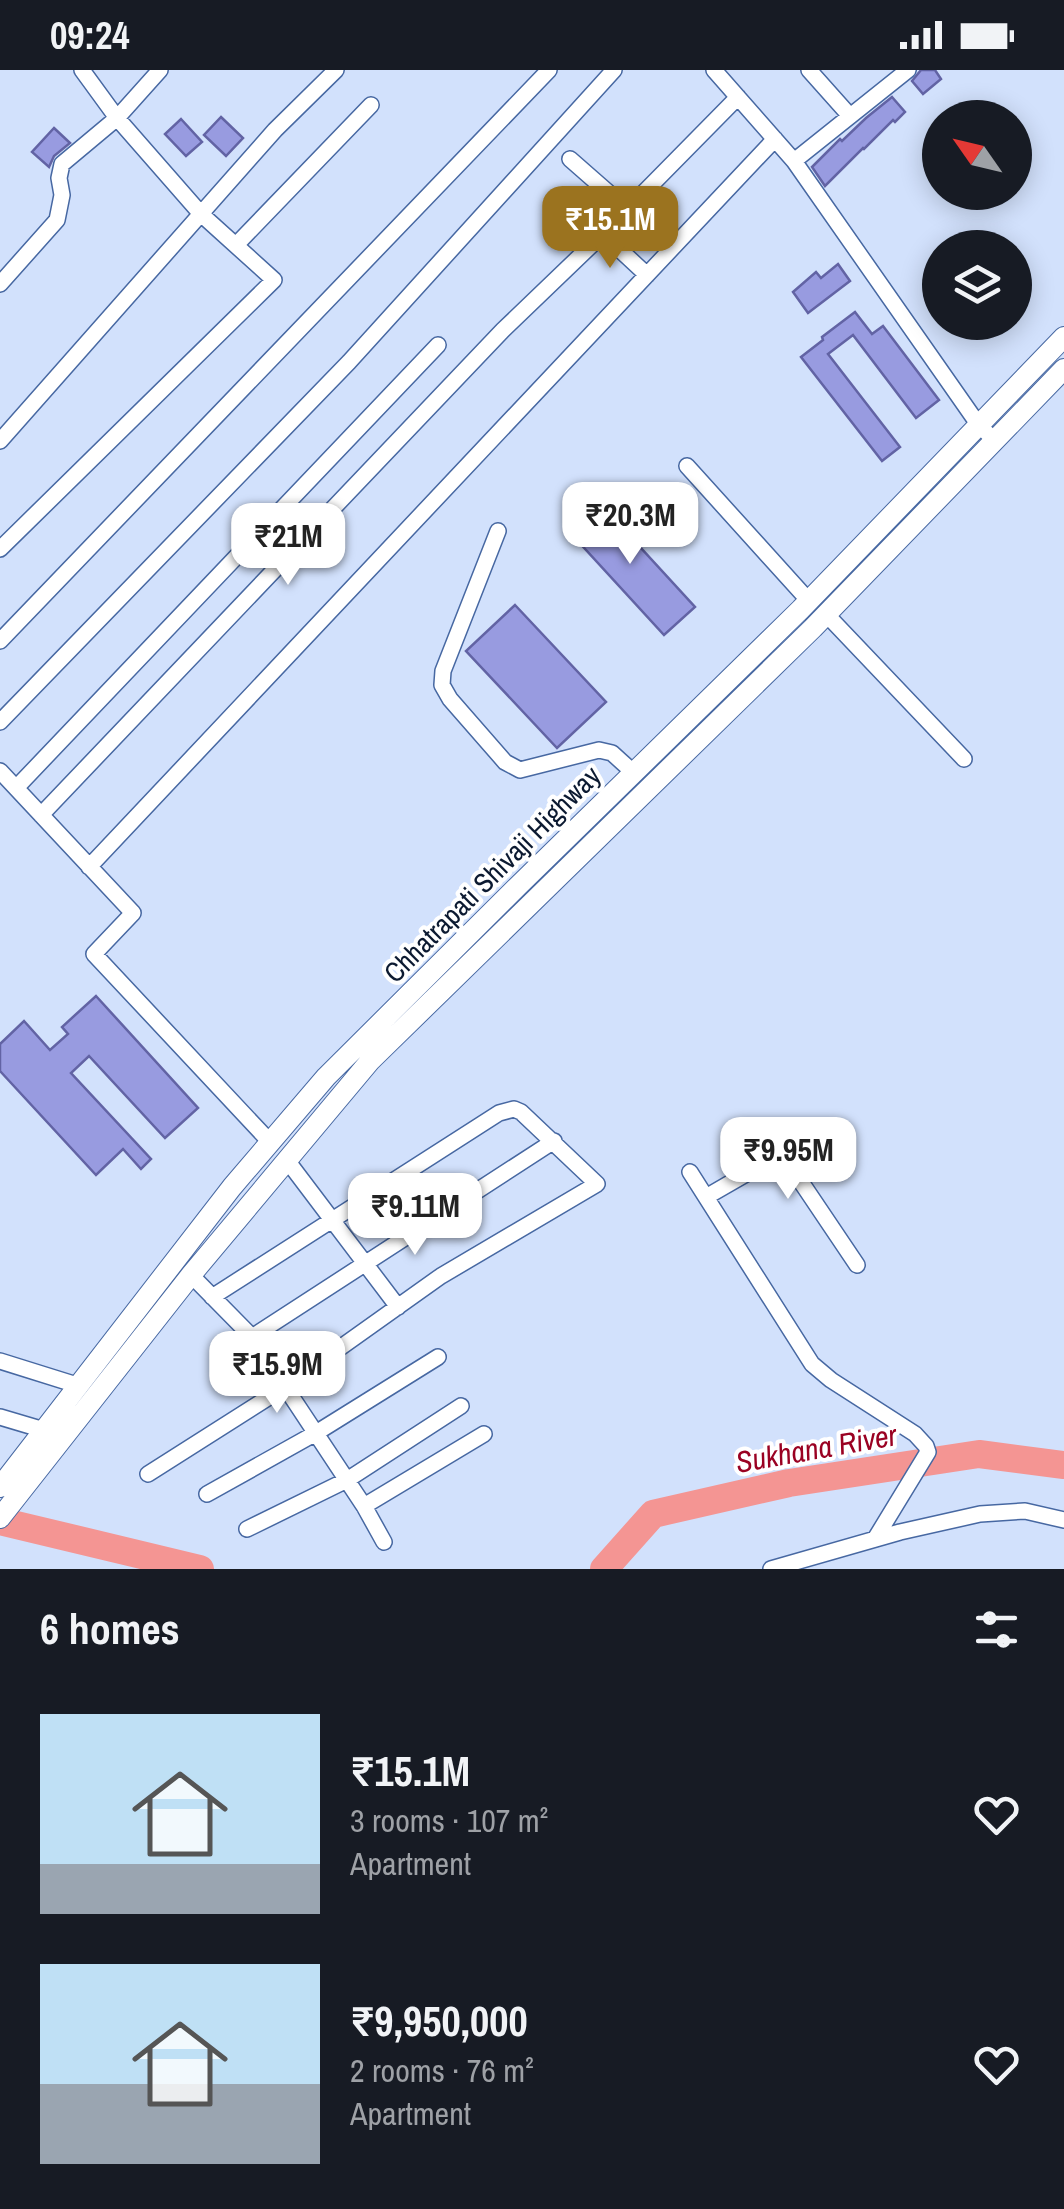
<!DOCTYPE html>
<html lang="en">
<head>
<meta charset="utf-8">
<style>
	:root { --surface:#171b24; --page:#242831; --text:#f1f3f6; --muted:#9ea1a6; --accent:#9b731f }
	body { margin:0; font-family:"Archivo Narrow",sans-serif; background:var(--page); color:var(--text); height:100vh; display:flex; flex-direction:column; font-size:38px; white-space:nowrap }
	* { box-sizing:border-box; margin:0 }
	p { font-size:32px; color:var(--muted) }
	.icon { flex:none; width:55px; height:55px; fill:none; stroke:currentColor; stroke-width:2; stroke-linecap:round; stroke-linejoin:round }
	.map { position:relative; height:1499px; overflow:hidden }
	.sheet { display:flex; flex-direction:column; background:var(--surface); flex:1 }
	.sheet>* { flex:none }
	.needle { width:65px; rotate:304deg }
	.controls { position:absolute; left:922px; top:30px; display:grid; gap:20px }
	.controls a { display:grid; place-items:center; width:110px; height:110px; border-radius:50%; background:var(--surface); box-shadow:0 5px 25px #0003; font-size:50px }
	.price { position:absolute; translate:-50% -85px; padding:0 22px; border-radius:20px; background:#fff; color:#222; font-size:32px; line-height:65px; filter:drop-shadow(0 2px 5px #0008) }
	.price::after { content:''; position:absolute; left:50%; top:60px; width:30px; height:22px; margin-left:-15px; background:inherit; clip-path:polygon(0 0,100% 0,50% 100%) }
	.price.current { background:var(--accent); color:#fff }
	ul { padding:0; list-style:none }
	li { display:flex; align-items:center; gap:30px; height:250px; padding:0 40px }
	li span { display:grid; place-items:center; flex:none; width:280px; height:200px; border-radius:0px; color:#555 }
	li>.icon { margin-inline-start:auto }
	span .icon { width:120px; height:120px; fill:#fffc; stroke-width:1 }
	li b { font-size:42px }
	h2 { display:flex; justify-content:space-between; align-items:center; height:120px; padding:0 40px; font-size:42px }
	.status { display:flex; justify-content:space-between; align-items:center; height:70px; padding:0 50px; background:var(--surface); direction:ltr }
	.status svg { height:28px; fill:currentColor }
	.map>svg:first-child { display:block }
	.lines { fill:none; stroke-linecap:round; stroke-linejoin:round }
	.river { stroke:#f49593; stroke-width:28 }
	.building { fill:#989be0; stroke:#6263a4; stroke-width:2.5 }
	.minor-casing { stroke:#4768a2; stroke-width:18 }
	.major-casing { stroke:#4768a2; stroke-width:22 }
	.minor { stroke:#fff; stroke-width:15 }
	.major { stroke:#fff; stroke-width:20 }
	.labels { text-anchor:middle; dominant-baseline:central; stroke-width:8; stroke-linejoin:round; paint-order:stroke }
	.street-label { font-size:28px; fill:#0c1a31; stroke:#fff }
	.water-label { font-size:30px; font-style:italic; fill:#9a0122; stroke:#fff }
</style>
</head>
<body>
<div class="status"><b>09:24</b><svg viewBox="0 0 49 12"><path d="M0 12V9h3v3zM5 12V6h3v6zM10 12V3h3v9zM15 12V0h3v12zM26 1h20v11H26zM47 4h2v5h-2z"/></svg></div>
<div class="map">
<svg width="1064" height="1499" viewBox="0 0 1064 1499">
	<rect width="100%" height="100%" fill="#d2e1fc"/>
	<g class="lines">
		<!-- river -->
		<path class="river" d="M0,1451L200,1499
			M604,1499L653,1444L789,1413L979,1384L1064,1395"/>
	</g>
	<!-- building -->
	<path class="building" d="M921,0H935L941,9L923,24L912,11Z
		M892,27L905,42L895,52L893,50L864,79L863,78L825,116L812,97L840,69L842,71L866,48Z
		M221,47L243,68L226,86L204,65Z
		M181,49L202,72L186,86L165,64Z
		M54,58L70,73L54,86L49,97L32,82Z
		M838,194L850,211L808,243L793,222L816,202L821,208Z
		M855,242L872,264L883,256L939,330L916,348L853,265L828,284L900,377L882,391L801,287L823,270L822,267Z
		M596,429L695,537L664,565L565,457Z
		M515,535L606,632L557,678L466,581Z
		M96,926L198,1038L165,1068L89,986L71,1003L151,1089L141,1099L123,1079L96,1105L0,1001V974L24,951L50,980L68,964L62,957Z"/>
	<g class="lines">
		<defs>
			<path id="minor" d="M714,0L794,91L978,354L995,371
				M809,0L850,46
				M570,89L627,139
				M794,91L908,0
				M603,164L647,205
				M236,175L371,35
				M0,214L57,150L62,125L59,108L62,94L117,48L160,0
				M0,371L275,60L336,0
				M687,396L809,531
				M498,461L443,601L442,615L450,629L505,692L520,700L599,680L612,683L634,703
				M0,479L274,210L201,144L117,48L82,0
				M826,544L964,689
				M0,571L549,0
				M0,652L349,292L614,0
				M0,701L133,843L94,884L270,1072
				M16,718L438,275
				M41,745L503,260L603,164L738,27
				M89,797L775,69
				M286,1089L398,1237
				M690,1102L812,1294L831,1310L915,1364L926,1376L928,1382L875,1469
				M706,1127L777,1086L791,1097L857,1195
				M191,1205L252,1267L364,1436L384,1472
				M252,1267L554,1071
				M0,1291L80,1316
				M0,1347L54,1363
				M148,1404L285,1317L441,1206L597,1114L521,1042L514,1039L499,1043L212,1227
				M207,1424L316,1363L438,1287
				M364,1436L484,1364
				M247,1459L347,1410L461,1336
				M771,1499L900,1462L980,1444L1025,1441L1064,1450"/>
			<path id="major" d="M0,1417L232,1117L326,1007L518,816L801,539L1064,267
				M0,1448L191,1205L370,991L813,558L1064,299"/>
		</defs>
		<!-- minor casing -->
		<use href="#minor" class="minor-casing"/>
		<!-- major casing -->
		<use href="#major" class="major-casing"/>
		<!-- minor -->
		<use href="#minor" class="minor"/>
		<!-- major -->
		<use href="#major" class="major"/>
	</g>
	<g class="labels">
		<!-- street labels -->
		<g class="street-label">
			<text transform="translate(492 804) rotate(-45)">Chhatrapati Shivaji Highway</text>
		</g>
		<!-- water labels -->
		<g class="water-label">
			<text transform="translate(816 1378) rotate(-10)">Sukhana River</text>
		</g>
	</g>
</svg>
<div class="controls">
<a><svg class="needle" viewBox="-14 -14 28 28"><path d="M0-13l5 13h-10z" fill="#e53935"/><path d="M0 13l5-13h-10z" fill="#9ea1a6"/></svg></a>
<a><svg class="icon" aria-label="layers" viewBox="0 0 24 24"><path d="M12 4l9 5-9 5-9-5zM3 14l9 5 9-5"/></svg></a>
</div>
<b class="price current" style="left:610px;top:201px">₹15.1M</b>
<b class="price" style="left:630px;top:497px">₹20.3M</b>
<b class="price" style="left:288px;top:518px">₹21M</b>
<b class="price" style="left:788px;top:1132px">₹9.95M</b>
<b class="price" style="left:415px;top:1188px">₹9.11M</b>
<b class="price" style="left:277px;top:1346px">₹15.9M</b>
</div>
<section class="sheet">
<h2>6 homes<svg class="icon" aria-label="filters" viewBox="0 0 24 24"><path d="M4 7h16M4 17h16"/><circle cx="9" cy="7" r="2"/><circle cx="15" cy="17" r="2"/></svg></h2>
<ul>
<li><span style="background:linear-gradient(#bfe0f5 75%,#9aa5b1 0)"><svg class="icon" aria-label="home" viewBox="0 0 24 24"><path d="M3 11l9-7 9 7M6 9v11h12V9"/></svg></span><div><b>₹15.1M</b><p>3 rooms · 107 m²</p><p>Apartment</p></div><svg class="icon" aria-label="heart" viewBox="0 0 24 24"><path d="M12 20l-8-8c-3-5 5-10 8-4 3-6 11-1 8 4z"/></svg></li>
<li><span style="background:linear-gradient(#bfe0f5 60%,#9aa5b1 0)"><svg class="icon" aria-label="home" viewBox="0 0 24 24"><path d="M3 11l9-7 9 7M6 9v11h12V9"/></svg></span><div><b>₹9,950,000</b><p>2 rooms · 76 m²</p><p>Apartment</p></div><svg class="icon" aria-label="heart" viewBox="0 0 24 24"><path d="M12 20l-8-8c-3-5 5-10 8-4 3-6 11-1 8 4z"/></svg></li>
</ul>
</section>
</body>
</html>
